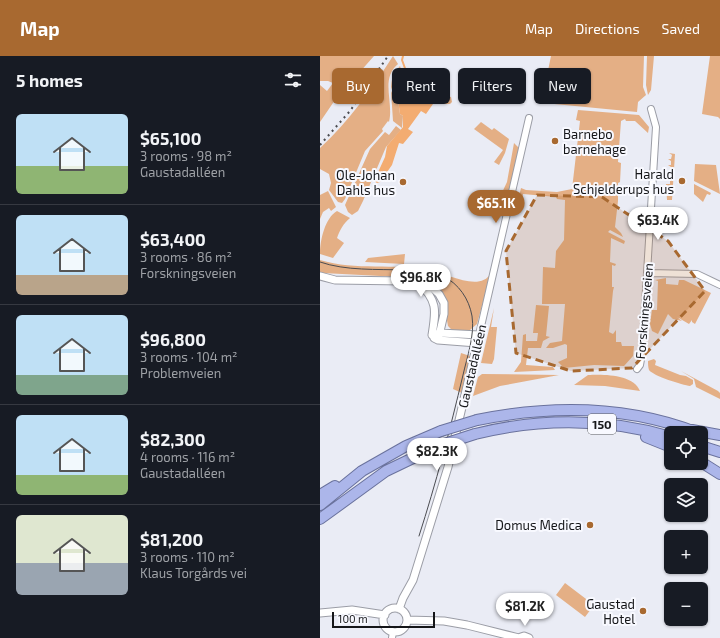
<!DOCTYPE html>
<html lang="en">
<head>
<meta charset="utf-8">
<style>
	:root { --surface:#171b24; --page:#20242c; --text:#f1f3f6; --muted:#9ea1a6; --line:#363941; --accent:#a86930 }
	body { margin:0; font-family:"Exo 2",sans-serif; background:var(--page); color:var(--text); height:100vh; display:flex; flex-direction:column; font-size:15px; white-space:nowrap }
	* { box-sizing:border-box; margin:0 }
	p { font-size:13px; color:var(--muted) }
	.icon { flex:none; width:22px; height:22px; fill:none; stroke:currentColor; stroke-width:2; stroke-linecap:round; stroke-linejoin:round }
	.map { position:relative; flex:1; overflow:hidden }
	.sheet { display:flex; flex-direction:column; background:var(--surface); width:320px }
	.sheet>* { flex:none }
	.guide { position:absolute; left:12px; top:12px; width:328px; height:36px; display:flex; gap:8px }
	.buttons { position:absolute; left:344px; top:370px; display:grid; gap:8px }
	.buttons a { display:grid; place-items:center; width:44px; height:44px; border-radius:6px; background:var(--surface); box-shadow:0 1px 3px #0004; font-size:20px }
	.scale { position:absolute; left:12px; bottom:10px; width:103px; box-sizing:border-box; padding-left:4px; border:2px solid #151619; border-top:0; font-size:11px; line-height:14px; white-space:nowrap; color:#151619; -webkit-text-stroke:3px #f8f9ff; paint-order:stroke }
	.price { position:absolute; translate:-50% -34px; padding:0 9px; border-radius:14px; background:#fff; color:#222; font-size:13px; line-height:26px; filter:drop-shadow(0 1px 2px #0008) }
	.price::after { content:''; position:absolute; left:50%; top:24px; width:12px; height:9px; margin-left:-6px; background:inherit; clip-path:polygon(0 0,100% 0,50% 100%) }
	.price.on { background:var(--accent); color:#fff }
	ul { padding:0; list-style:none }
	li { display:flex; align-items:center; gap:12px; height:100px; padding:0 16px }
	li+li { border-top:1px solid var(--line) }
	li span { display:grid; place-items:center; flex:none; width:112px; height:80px; border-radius:6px; color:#555 }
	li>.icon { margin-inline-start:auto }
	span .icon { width:48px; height:48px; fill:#fffc; stroke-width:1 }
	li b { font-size:17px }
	h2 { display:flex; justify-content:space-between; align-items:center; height:48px; padding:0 16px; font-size:17px }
	.pill { padding:0 14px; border-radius:6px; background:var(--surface); box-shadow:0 1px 3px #0004; font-size:14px; line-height:36px }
	.pill.on { background:var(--accent); color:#fff }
	header { display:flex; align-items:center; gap:24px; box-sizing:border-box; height:56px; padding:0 20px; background:var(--accent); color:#fff }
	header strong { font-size:19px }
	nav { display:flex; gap:22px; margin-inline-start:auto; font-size:14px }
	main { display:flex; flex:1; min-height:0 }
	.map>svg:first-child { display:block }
	.green { fill:#e4af85 }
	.water { fill:#f3ac71 }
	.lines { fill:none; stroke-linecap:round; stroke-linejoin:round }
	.stream { stroke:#f3ac71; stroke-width:2 }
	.minor-casing { stroke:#9b9da6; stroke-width:8 }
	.tertiary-casing { stroke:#9b9da6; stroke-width:9 }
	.trunk-casing { stroke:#6a729d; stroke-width:12 }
	.minor { stroke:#fff; stroke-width:6 }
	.tertiary { stroke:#fff; stroke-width:7 }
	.trunk { stroke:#acb6ea; stroke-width:10 }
	.tram { stroke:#4b4c51; stroke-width:1 }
	.rail { stroke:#4b4c51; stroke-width:2; stroke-dasharray:2 4; stroke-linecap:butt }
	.trunk-bridge-casing { stroke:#6a729d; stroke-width:12; stroke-linecap:butt }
	.trunk-bridge { stroke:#acb6ea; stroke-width:10 }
	.marked { fill:#a86930; fill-opacity:0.2; stroke:#a86930; stroke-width:3; stroke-dasharray:8 5; stroke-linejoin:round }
	.poi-dot { fill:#a86930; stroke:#f8f9ff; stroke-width:1.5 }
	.labels { text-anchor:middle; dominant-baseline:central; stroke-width:4; stroke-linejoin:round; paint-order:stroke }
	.shield { fill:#f8f9ff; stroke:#595a5e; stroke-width:1 }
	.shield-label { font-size:12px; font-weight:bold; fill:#151619 }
	.poi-label { font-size:13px; fill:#151619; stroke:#f8f9ff; text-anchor:end }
	.street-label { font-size:13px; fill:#151619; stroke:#f8f9ff }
</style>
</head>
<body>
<header>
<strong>Map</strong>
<nav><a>Map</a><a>Directions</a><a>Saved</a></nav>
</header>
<main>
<section class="sheet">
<h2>5 homes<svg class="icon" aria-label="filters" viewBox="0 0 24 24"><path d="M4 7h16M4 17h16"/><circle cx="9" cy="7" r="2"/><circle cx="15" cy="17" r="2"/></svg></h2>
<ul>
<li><span style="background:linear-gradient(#bfe0f5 65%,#8fb573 0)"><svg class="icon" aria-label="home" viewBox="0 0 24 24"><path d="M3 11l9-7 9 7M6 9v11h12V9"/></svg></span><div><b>$65,100</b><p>3 rooms · 98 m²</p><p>Gaustadalléen</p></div></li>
<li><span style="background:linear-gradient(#bfe0f5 75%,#b9a48a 0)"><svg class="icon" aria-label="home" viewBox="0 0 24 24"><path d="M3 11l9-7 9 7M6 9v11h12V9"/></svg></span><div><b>$63,400</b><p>3 rooms · 86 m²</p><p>Forskningsveien</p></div></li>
<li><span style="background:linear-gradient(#bfe0f5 75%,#7fa58c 0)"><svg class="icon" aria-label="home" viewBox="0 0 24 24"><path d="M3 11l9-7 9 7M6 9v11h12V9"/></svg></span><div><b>$96,800</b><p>3 rooms · 104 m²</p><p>Problemveien</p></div></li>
<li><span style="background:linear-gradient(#bfe0f5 75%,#8fb573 0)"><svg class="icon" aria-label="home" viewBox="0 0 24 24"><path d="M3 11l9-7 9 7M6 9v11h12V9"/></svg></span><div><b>$82,300</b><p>4 rooms · 116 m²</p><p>Gaustadalléen</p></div></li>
<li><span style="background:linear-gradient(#dfe7d0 60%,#9aa5b1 0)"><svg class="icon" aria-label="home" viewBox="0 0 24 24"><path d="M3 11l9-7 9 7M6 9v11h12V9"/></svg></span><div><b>$81,200</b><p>3 rooms · 110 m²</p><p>Klaus Torgårds vei</p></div></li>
</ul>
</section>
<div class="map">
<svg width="400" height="582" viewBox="0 0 400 582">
	<rect width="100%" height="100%" fill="#eaecf5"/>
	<!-- green -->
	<path class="green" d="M0,0H54L15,44L0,66V29L7,35L13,27L8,25H0Z
		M73,0L78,8C60,23 74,46 69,66L68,65L62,73L63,75L45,95L25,143L22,147L18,146L9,134L11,127L9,118L0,113V92C29,65 52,33 73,0Z
		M231,0H324L323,31L326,39L318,46L317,56L224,47L223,39Z
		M327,0H334L331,34L328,39L326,29Z
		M390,0H400V63L398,61L382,58Z
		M80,10L83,19L77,37L80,58L83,60L82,72L73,65L71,35L72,37L76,35L75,31H72L71,34C71,24 73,17 80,10Z
		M107,14L125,26L126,29L103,24L101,17Z
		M96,33L131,41L132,46L130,48H113Z
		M258,54L319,59L329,71L328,77L315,65H306L305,63L301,65L298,106L301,107L300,126L298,127V145L295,171L301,177L303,181L290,174L288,176L305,185L304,188L291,182L290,206L296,208L295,210L292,209V231H294L293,235L289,276L293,278L296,274V286H301L302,290H314L313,300L304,310L274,309L244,312L238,306L247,302V289L245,288L233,292H226L230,287L242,285L245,248H222V247L223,211L235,212L236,195L244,184L245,144L237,143L236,141L203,138L202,146L198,145L201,132L206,134L237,136L252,133L260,65L256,64Z
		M161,66L172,74L174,72L189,83L185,97L179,109L174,106L183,94L154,73Z
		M76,70L81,74L66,91L43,145L38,155L32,159L28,156L25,149L50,93L65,76L69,79Z
		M194,87L199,92L187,148L179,143L187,126Z
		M349,97L355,98L352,144H347L346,128H350V123L347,122H350L351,117L347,115H351V111L348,109H351V105L348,103H351L352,99Z
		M375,108L396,109L400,138L374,125Z
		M374,128L391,137L390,139L387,138L383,146L374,138Z
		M8,135L16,151L11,155L9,152L3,156L0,163V139Z
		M17,155L30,162C23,168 20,174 17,182L24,187L13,202L0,198C0,184 5,162 17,155Z
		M85,198L84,208L45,206L48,202Z
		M0,204C36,215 74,207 111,214C126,217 160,237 171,217L157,268L150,274L133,275L128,270C124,247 127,230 99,222L3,217L0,216Z
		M346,222V228L358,229L359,224H364L391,237L375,268L372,266V264L369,268L357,261L362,265L353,263L348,258L338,278L332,275L330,268L332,254H337L338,225L335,224Z
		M216,249L229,250L226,280L230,281L223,285L221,292H208L206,309L233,311L235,314L194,316L201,306L203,279L206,278V285H217L218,277H213Z
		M174,252L171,271H177L174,303L172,308L161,307Z
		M141,297L150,300V302L142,337L133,333Z
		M334,303L336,305L335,309L360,319L366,320L373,324V328L370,330C363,329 333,320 329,314C328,311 328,308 328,305Z
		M361,315L398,335L400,337V343L376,331L374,323Z
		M162,318L239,319L180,330L153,340L158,321Z
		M268,319C282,318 314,318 320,335L285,330L254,329Z
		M245,527L274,549L265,561L236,539Z"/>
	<!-- water -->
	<path class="water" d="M81,24L113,48L106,58L101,55L88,73L93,76L83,88L79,87L72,109L60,126L57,127L54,125L65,101L67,90L83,71V60L80,58L77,37Z"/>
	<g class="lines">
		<!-- stream -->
		<path class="stream" d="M83,0L82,4L86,15L84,26"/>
		<defs>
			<path id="minor" d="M328,217L377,218L400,229
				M159,279L209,62
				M317,313L320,309L322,298L336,71L331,53
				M72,582L73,576"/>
			<path id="tertiary" d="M0,220L15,224L84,225L109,229L119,238L124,247V258L118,284
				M98,226C118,245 116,254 112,279
				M114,282L118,284L157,287
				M63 564a12 12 0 1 1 24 0a12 12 0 1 1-24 0Z
				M79,553L83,542L93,524L128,411L159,279L120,277L112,279
				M0,557L32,554L65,559
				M87,564L124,565L147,569L199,582
				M198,582L204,580L209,582"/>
			<path id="trunk" d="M157,364C231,349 306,349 378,377
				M372,374L400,379
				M155,378C220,362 286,362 351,381
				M326,381L351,391
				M381,390L400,396
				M381,406L400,418
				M0,439L15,430
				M0,449L42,415L86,390L121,375
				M0,463L66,415L118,390"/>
		</defs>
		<!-- minor casing -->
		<use href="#minor" class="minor-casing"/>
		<!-- tertiary casing -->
		<use href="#tertiary" class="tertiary-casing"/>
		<!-- trunk casing -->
		<use href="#trunk" class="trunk-casing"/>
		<!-- minor -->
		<use href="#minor" class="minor"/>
		<!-- tertiary -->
		<use href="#tertiary" class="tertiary"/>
		<!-- trunk -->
		<use href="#trunk" class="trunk"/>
		<!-- tram -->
		<path class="tram" d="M0,206C26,215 57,213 84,214C97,215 111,215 123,220C139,228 149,243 152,260C155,279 147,301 143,319C130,374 116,427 99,480"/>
		<!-- rail -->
		<path class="rail" d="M0,89L30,55L68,0"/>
		<defs>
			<path id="trunk-bridge" d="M121,375L157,364
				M118,390L155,378"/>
		</defs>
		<!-- trunk-bridge casing -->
		<use href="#trunk-bridge" class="trunk-bridge-casing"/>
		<!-- trunk-bridge -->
		<use href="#trunk-bridge" class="trunk-bridge"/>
	</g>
	<!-- marked area -->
	<path class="marked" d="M217,139L282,141L348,185L385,235L312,312L251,315L196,297L186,195Z"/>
	<!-- markers -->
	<g class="poi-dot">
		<circle cx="235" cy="85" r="4"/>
		<circle cx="362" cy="125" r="4"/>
		<circle cx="83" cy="126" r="4"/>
		<circle cx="270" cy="469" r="4"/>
		<circle cx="323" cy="555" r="4"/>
	</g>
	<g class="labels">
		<!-- shield labels -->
		<rect class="shield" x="268" y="358" width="28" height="20" rx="3"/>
		<g class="shield-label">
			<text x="282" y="368">150</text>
		</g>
		<!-- poi labels -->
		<g class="poi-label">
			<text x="243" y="78" text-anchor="start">Barnebo<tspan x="243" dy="15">barnehage</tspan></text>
			<text x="354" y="118">Harald<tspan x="354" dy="15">Schjelderups hus</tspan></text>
			<text x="75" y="119">Ole-Johan<tspan x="75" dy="15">Dahls hus</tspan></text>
			<text x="262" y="469">Domus Medica</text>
			<text x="315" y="548">Gaustad<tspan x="315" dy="15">Hotel</tspan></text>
		</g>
		<!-- street labels -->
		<g class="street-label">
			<text transform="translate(324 255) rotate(-85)">Forskningsveien</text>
			<text transform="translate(152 310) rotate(-77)">Gaustadalléen</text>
		</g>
	</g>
</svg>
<div class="buttons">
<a><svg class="icon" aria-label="locate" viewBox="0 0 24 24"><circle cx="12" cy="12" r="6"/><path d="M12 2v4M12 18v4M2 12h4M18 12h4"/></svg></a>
<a><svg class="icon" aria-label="layers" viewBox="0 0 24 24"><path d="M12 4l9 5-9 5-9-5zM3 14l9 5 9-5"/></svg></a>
<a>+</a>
<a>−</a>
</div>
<div class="scale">100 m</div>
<b class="price on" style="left:176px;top:168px">$65.1K</b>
<b class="price" style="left:338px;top:185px">$63.4K</b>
<b class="price" style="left:101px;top:242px">$96.8K</b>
<b class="price" style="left:117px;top:416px">$82.3K</b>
<b class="price" style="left:205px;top:571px">$81.2K</b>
<div class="guide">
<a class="pill on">Buy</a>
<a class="pill">Rent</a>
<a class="pill">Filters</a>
<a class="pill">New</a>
</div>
</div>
</main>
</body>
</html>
